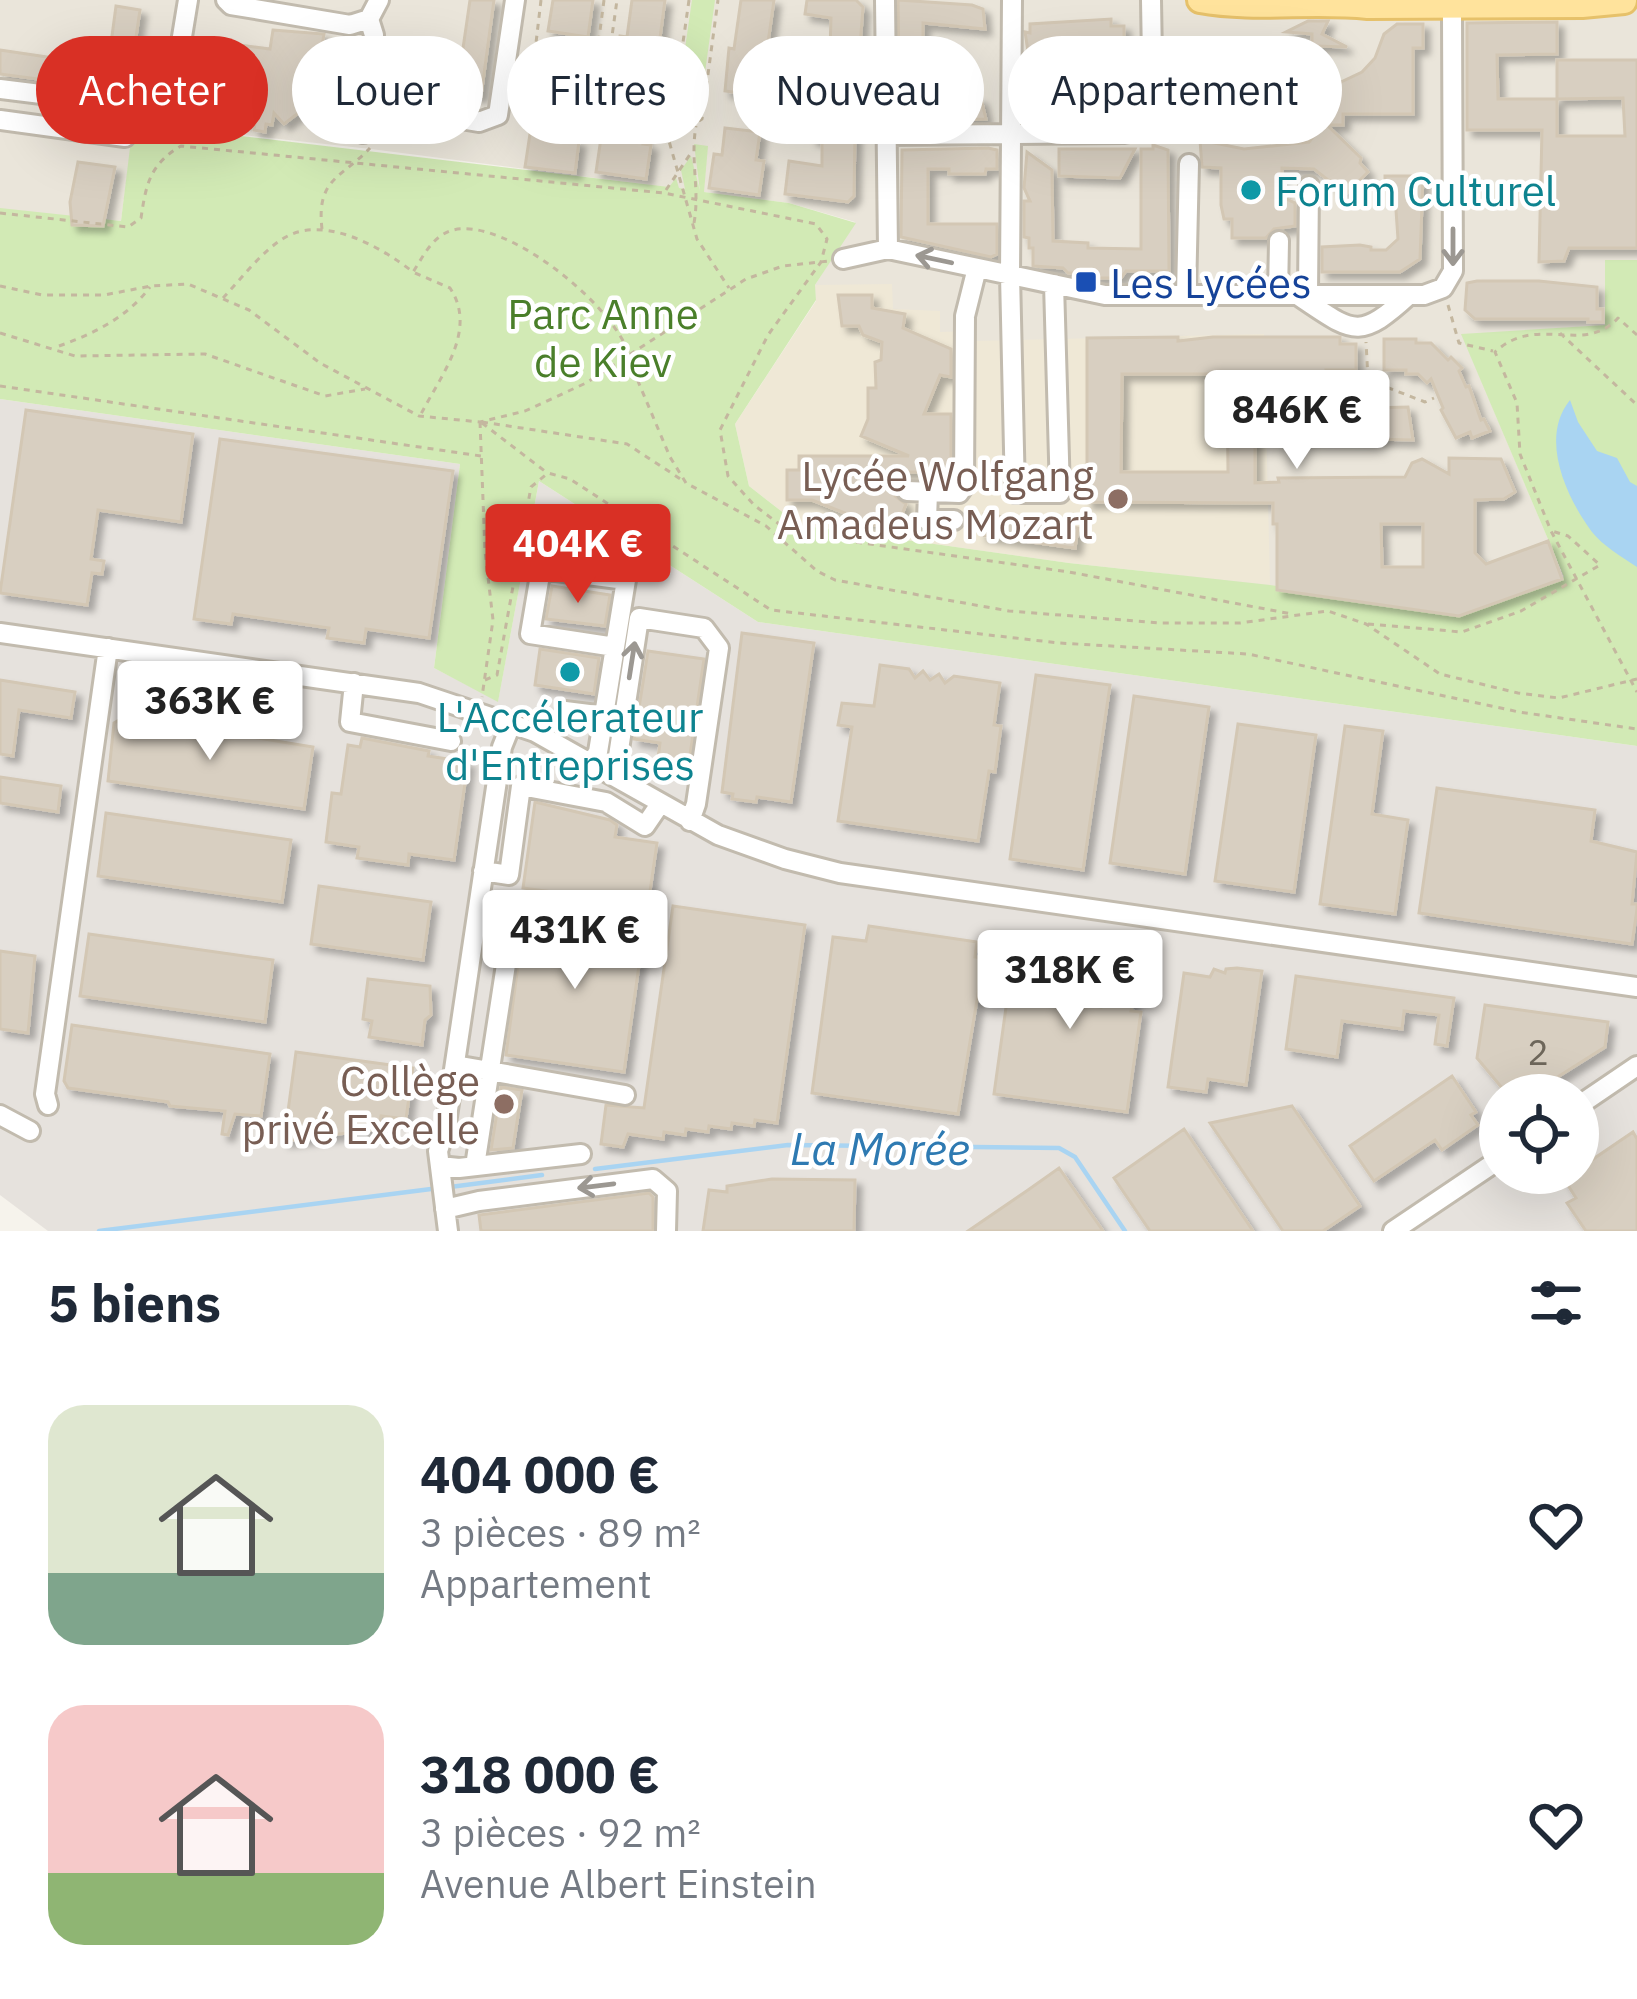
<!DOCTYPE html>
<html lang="fr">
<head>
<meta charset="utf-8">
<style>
	:root { --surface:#fff; --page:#f2f2f3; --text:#1f2937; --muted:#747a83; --accent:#d93025 }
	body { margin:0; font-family:"IBM Plex Sans",sans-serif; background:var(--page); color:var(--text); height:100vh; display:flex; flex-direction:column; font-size:45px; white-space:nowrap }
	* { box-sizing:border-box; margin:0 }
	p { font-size:39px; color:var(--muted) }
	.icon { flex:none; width:66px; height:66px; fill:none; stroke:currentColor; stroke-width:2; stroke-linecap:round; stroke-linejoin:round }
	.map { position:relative; height:1231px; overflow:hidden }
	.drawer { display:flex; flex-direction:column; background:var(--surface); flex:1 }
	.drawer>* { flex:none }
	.guide { position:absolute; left:36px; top:36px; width:1566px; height:108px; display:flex; gap:24px }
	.buttons { position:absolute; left:1479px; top:1074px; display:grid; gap:24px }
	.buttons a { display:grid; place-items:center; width:120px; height:120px; border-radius:50%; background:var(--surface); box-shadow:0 12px 48px #0002; font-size:60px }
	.price { position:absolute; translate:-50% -102px; padding:0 27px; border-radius:12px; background:#fff; color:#222; font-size:39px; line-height:78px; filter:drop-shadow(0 3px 6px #0008) }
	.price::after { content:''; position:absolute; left:50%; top:72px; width:36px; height:27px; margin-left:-18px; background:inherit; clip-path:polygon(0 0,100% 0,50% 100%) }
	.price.selected { background:var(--accent); color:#fff }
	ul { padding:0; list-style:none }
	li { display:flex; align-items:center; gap:36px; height:300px; padding:0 48px }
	li span { display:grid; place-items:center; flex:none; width:336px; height:240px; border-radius:36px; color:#555 }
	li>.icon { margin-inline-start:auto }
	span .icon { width:144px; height:144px; fill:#fffc; stroke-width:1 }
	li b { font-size:51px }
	h2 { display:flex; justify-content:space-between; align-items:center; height:144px; padding:0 48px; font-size:51px }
	.tag { padding:0 42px; border-radius:54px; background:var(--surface); box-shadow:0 12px 48px #0002; font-size:42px; line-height:108px }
	.tag.selected { background:var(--accent); color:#fff }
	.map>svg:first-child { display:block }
	.residential { fill:#eae5da }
	.industrial { fill:#e6e2dd; fill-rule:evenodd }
	.education { fill:#efe8d6 }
	.green { fill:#d2eab5 }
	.water { fill:#a9d4f2 }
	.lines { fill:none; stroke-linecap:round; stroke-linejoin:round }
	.stream { stroke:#a9d4f2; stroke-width:4.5 }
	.building { fill:#d8cfc1; stroke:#d3c7b4; stroke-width:3; fill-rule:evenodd; filter:url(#shadow) }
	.minor-casing { stroke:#c2bbae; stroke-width:24 }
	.major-casing { stroke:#e6c16a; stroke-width:30 }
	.path { stroke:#c4b79f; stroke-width:3; stroke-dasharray:6 6; stroke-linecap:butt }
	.minor { stroke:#fff; stroke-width:18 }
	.major { stroke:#ffe39c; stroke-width:24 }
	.oneway { stroke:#9c9892 }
	.culture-dot { fill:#0f9aa8; stroke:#fff; stroke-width:4.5 }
	.transit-dot { fill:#1a4fb4; stroke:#fff; stroke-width:4.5 }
	.education-dot { fill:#8d6e63; stroke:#fff; stroke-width:4.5 }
	.labels { text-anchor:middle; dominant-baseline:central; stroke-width:9; stroke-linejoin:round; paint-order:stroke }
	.number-label { font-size:36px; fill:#6e675b }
	.culture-label { font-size:42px; fill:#0d838f; stroke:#fff; text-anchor:start }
	.transit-label { font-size:42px; fill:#164399; stroke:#fff; text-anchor:start }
	.park-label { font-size:42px; fill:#4a7f2a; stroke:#fff }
	.education-label { font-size:42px; fill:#785e54; stroke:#fff; text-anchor:end }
	.water-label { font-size:45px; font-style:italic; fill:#2e7ab2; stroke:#fff }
</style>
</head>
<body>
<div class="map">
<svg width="1637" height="1231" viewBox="0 0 1637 1231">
	<defs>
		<filter id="shadow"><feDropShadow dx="6" dy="6" stdDeviation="3" flood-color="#0004"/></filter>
	</defs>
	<rect width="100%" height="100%" fill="#f6f3ec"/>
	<!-- residential -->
	<path class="residential" d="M0,0H1637V261L1605,325L1462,335L1564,577L1458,614L923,540L816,301L815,285L855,222L789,203L371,149L134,123L121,221L0,210Z"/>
	<!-- industrial -->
	<path class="industrial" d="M0,399L460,464L434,668L498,701L539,481L758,622L1637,746V1231H48L0,1195ZM1500,1095H1578V1173H1500Z"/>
	<!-- education -->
	<path class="education" d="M892,284L893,309L940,311V332L972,331L973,341L1264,334L1270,585L1069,563L799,525L749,486L735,424L816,301L815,285Z"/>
	<!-- green -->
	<path class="green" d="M692,0H715L702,94L679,90Z
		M335,70L365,74L357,132L327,128Z
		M133,123L669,187L676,178L679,188L685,189L681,170L691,156L700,191L694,144L708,146L704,192L789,203L856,223L815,285L816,300L735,424L749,486L799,525L1069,563L1270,585L1458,614L1564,577L1461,334L1605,325V260H1637V746L758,622L539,481L498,702L434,668L460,464L0,399V208L121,221Z"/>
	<!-- water -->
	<path class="water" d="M1570,400L1578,422L1597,451L1617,458L1630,482L1637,486V567C1622,557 1603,546 1592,532C1566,497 1539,438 1570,400Z"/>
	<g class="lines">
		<!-- stream -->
		<path class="stream" d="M595,1169L788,1145L1059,1148L1075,1157L1125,1231
			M450,1187L542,1175
			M99,1231L439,1188"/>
	</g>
	<!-- building -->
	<path class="building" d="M470,0H494L481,96L417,86L421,63L460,69Z
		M553,0H593L588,37L548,31Z
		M632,0H665L660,38L666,39L657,81L620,76L621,68L616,67L620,36L627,37Z
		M741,0H774L766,57L773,58L769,89L764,88L763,96L725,91L729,48L734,49Z
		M807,0H856L863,7L858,73H847V88H814L813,50H830L831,18L805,14Z
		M898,0L972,5L983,9L985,29L923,23V72H899Z
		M116,6L140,10L128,91L0,74V50L108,66Z
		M1111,19V26H1124V114H1112V120L1030,117V109H1025L1029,83H1042V92H1093L1094,47L1042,48V58H1029L1025,32L1030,33V24Z
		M1308,21H1328L1322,34L1347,47L1316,46L1312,51V34L1286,32Z
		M1557,22V54L1497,55L1498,99H1557V60H1637V248H1569L1564,261L1539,262L1542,130H1467V23ZM1623,98L1625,136H1557V99Z
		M1397,24H1423V48H1413V114H1343V125H1327L1361,158L1360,163L1368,172L1346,194L1314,169L1282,168V197L1295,203V226L1274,229L1266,238H1232V219H1224L1221,205V168L1202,167L1200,140L1244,149L1309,142L1317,132L1320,92L1362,72L1375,58L1384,34Z
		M273,30L324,34L316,81L324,82L322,98L303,95L301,111L284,124L274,113L272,125L266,124L265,132L254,130L255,123L185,113L187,97L262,107L265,86L239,82L242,62L193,55L194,46L195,39L270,49Z
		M547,64L589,70L584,105L542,99Z
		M924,68H948V97L981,99L986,119L924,121Z
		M613,112L647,116L643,144L651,145L646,179L596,172L601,138L609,140Z
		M812,117H847V133H855L854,196L848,202L785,194L789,161L822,166V139H812Z
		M725,128L760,132L756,160L764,161L759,195L709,188L714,154L722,155Z
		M530,134L579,141L575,173L525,167Z
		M1153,145L1168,150L1169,271H1126L1121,278H1093V273H1068L1063,268L1033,266V248H1029V238L1024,237V201H1030L1024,188L1027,152L1052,170L1053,241L1088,243V248L1141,249V149H1153Z
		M988,148L997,150V169H986L985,174H949V169H928V224H997V254L991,257L901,237L902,150Z
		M1059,149H1135L1120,178L1059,176Z
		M78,162L115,167L103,226L72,225L70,202Z
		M1385,176H1423L1420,259L1400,272H1322V247L1360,245L1371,247V250H1386L1398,239L1395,196L1385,186Z
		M1477,281H1539L1597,287V309H1603V322H1588V319H1475L1465,310L1467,283Z
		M838,295H872V308L905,314L903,328L951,349V377L940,375L924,414H951V472H896L895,496L906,504L898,525H875L812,500H787V470H799V456H909L861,436L868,419V388H876L875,362L881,360L882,342L863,335L859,326H842Z
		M1178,337V341L1213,337H1340V344H1356V370H1326L1327,409L1408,407L1413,440L1285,437V422H1295L1299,372L1255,373V483L1279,482L1278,478L1405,477L1412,463L1422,459L1449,474V458L1501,459L1515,492L1504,499L1475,500V553L1486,564L1548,541L1562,579L1459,616L1277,590V524H1273V503L1087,502V338ZM1122,374H1227L1228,472H1121ZM1381,524H1423V567H1382Z
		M1384,339H1416V343H1431L1448,360L1451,357L1462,368L1459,371L1466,387L1469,386L1481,420L1484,419L1490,431L1472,438L1470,432L1456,438L1441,410L1443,408L1431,379L1427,383L1418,374H1406V370H1384Z
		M26,410L193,434L181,522L98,510L91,559L104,561L102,574L92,573L87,605L0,593Z
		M220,439L453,471L429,638L366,629L364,643L327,638L329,628L233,614L231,624L194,619Z
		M557,509L620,551L618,562L551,551Z
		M984,514L1078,528L1075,548L981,535Z
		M552,586L610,595L605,626L546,619Z
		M742,633L814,643L791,802L757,797L756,802L732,799L733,794L722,792Z
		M540,649L599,658L594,694L535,685Z
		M648,651L704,659L689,762L658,758L660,743L634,739Z
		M880,665L909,669L915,678L923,671L930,680L939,674L945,683L954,676L1000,683L994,725L1001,726L995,772L989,771L978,841L838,821L852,727L838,725L842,703L874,706Z
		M1036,675L1110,685L1083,870L1010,859Z
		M0,680L75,692L71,718L19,710L13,756L0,754Z
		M1134,696L1209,707L1185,874L1110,863Z
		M119,720L171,724L313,747L304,809L108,781L114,723Z
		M1238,724L1316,735L1294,892L1215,881Z
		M1345,726L1383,731L1372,814L1408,820L1395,914L1320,904Z
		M362,738L429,751L428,756L468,762L454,860L409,854L408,865L357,858L359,847L326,842L332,793L341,794L348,745L360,747Z
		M0,777L61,786L58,812L0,803Z
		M1437,788L1595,810L1591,841L1637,852L1632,904H1637V909L1632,944L1419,913Z
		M535,802L610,820L617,825L615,837L657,843L648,905L523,888Z
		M106,813L291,840L282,902L98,876Z
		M319,886L431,902L423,960L311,944Z
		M673,906L805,925L777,1123L755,1120L754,1126L732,1123L731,1129L709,1126L708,1132L686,1129L685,1135L664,1132L663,1139L628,1134L623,1147L601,1144L606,1105L644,1108Z
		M525,913L644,930L624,1072L506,1055Z
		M869,926L977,942L975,957L984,958L958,1114L812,1093L833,937L866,941Z
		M89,934L273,960L265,1022L80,996Z
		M0,951L35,956L28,1033L0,1029Z
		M1020,952L1142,965L1131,1011L1141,1012L1127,1112L994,1094L1008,993L1014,994ZM1028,973L1105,984L1101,1007L1025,996Z
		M1237,968L1262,971L1246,1085L1208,1079L1206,1092L1168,1087L1184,973L1210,977L1214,969L1225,973L1226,969Z
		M1296,976L1454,998L1447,1046L1435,1044L1439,1015L1404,1011L1402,1029L1342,1021L1337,1057L1286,1049Z
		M368,979L430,986L431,1015L425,1020L422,1045L369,1037L372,1021L363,1019Z
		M1485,1005L1608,1022L1605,1047L1529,1095H1508L1477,1058Z
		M72,1025L270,1054L261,1116L235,1114L228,1135L222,1134L225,1111L170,1106L168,1102L68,1088L64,1081Z
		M296,1052L413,1068L406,1119L381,1116L379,1129L284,1141Z
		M1452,1076L1476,1112L1471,1115L1478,1125L1442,1150L1435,1140L1374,1181L1350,1146Z
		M501,1087L522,1090L513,1148L491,1150Z
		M1292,1106L1360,1206L1323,1231H1283L1210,1123Z
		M1184,1129L1253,1231H1150L1114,1178Z
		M1633,1132L1637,1139V1231H1586L1567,1203L1576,1198L1564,1179Z
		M1059,1168L1103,1231H968L1028,1190Z
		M772,1179L855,1180L854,1231H703L709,1190L727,1192V1186Z
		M649,1193L653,1197V1231H481L479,1215Z"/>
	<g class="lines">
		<defs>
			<path id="minor" d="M226,0L231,5L350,25L369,19L379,0
				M885,0L888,249
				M1012,0L1010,275L1015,493H1060L1054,284
				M0,89L170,110L188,0
				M366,103L479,122L498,115L515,0
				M0,120L125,137
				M363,133L374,35L369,19
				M884,135L1124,133L1147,129L1153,118L1151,0
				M843,259L888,249L1105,295H1424L1443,288L1453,271L1452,15L1453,4L1459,0
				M1186,294L1189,164
				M1308,294L1309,186
				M1278,295L1279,241
				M1297,295C1352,331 1357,343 1409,295
				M907,491L959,493L964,486L965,316L977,268
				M928,492L927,520H954
				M541,569L626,580L615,647L530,634Z
				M0,633L419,693L535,732L718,835L785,859L840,873L1637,987
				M354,683L350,722L451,741
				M565,711L605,716
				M592,762L598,752L615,647
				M615,776L639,618L704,628L719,648L696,804L690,821
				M483,871L509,875L521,786L606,802L645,826L660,804
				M455,1065L625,1095
				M48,1105L45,1094L108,648
				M1578,1106L1637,1066
				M0,1115L30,1131
				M440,1166L459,1168L581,1154
				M475,1166L511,932L476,923
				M445,1209L479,1201L653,1179L667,1191L666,1231
				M448,1231L438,1151L445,1130L502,747L512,722
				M1393,1231L1500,1159"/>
			<path id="major" d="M1200,0C1255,10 1311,0 1368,6L1582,5L1624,1"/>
		</defs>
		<!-- minor casing -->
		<use href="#minor" class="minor-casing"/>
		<!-- major casing -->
		<use href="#major" class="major-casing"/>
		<!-- path -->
		<path class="path" d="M541,0L527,120L585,128
			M604,0L587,129L599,130L617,0
			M689,0L669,141L697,239L729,288
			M535,45L607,55
			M606,90L679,101L680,92L700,95L699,103L704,104
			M679,101L678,109L697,113L699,105
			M1288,139V143
			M669,141L702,119L718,0
			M666,190L691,153
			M0,213L128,227L141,218C146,184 150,164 181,146L664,193L816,224L827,239L821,262L768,335L720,430L728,476L754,505L791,533L1069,572L1292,614
			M694,223C700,190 690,160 696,126
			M322,229C316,178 342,178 370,148
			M415,273L450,288C478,330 441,375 421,414
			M0,286L42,295H104L151,286L188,284L249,310L320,363L419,416L480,422L525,411L586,383L746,279L783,266L829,261
			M223,298C241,279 261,252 284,238C324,214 381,247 413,272C423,257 431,238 450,231C503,212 629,315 632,367L670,457L686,483L766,526L817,571L835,580L1009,611L1161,623H1240L1328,611L1366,624L1440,674L1518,693L1559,698L1637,679
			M1448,305L1459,343L1493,351
			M0,333L75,356L205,354L325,396L365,389
			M1560,333L1637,405
			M1637,335L1618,318C1583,356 1537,313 1495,352L1517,403L1520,454L1551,531L1637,692
			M59,346C93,334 128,317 150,287
			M1329,376L1368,380L1425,402L1434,398
			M0,386L481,456
			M1328,404L1356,391L1368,380L1366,342
			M480,422L485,551L493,620L482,697
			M482,422L627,444L682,480
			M482,423L546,472
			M1368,624L1462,632L1521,611L1600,565L1568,536L1552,531
			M485,680L497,675L531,487L548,473L570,479L771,610L1059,643L1248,654L1519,712L1637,729"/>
		<!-- minor -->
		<use href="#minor" class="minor"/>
		<!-- major -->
		<use href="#major" class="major"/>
	</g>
	<!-- one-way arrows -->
	<defs><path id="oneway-shaft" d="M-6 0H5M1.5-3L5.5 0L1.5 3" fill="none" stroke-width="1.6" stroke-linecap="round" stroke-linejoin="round" transform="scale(3)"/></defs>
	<g class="oneway">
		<use href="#oneway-shaft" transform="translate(1453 247) rotate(90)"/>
		<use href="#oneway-shaft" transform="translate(934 259) rotate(-168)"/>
		<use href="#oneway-shaft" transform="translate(632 660) rotate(-81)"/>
		<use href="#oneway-shaft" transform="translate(596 1186) rotate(173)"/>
	</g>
	<!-- markers -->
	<g class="culture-dot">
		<circle cx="1251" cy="190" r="12"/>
		<circle cx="570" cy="672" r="12"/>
	</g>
	<rect class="transit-dot" x="1074" y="270" width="24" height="24" rx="6"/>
	<g class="education-dot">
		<circle cx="1118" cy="499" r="12"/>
		<circle cx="504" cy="1104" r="12"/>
	</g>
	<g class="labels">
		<!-- number labels -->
		<g class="number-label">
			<text x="1538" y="1051">2</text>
		</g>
		<!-- culture labels -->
		<g class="culture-label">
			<text x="1275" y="190">Forum Culturel</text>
			<text x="570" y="716" text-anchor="middle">L'Accélerateur<tspan x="570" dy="48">d'Entreprises</tspan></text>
		</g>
		<!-- transit labels -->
		<g class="transit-label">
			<text x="1110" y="282">Les Lycées</text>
		</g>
		<!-- park labels -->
		<g class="park-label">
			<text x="603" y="313">Parc Anne<tspan x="603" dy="48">de Kiev</tspan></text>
		</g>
		<!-- education labels -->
		<g class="education-label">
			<text x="1094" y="475">Lycée Wolfgang<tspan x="1094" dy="48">Amadeus Mozart</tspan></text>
			<text x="480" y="1080">Collège<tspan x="480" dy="48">privé Excelle</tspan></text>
		</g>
		<!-- water labels -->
		<g class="water-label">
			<text x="880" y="1148">La Morée</text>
		</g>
	</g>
</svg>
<div class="buttons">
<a><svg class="icon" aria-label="locate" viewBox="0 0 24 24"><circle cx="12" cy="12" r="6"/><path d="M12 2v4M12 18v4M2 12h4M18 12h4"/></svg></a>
</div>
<b class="price" style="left:1297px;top:472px">846K €</b>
<b class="price selected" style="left:578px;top:606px">404K €</b>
<b class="price" style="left:210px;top:763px">363K €</b>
<b class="price" style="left:575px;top:992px">431K €</b>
<b class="price" style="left:1070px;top:1032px">318K €</b>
<div class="guide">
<a class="tag selected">Acheter</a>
<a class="tag">Louer</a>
<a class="tag">Filtres</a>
<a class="tag">Nouveau</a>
<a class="tag">Appartement</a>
</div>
</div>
<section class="drawer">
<h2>5 biens<svg class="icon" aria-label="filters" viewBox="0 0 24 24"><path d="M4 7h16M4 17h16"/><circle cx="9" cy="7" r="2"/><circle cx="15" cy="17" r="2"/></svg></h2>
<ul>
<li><span style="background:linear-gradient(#dfe7d0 70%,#7fa58c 0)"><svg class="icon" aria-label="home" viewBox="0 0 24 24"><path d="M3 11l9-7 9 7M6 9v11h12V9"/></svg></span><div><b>404 000 €</b><p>3 pièces · 89 m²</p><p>Appartement</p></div><svg class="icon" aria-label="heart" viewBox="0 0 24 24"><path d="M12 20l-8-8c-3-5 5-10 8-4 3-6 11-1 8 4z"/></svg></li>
<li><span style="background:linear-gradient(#f6c9c9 70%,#8fb573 0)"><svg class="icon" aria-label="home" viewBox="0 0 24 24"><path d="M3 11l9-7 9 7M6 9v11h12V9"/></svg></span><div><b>318 000 €</b><p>3 pièces · 92 m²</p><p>Avenue Albert Einstein</p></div><svg class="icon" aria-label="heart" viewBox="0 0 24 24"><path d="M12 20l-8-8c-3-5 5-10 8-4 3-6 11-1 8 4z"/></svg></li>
</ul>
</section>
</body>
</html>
